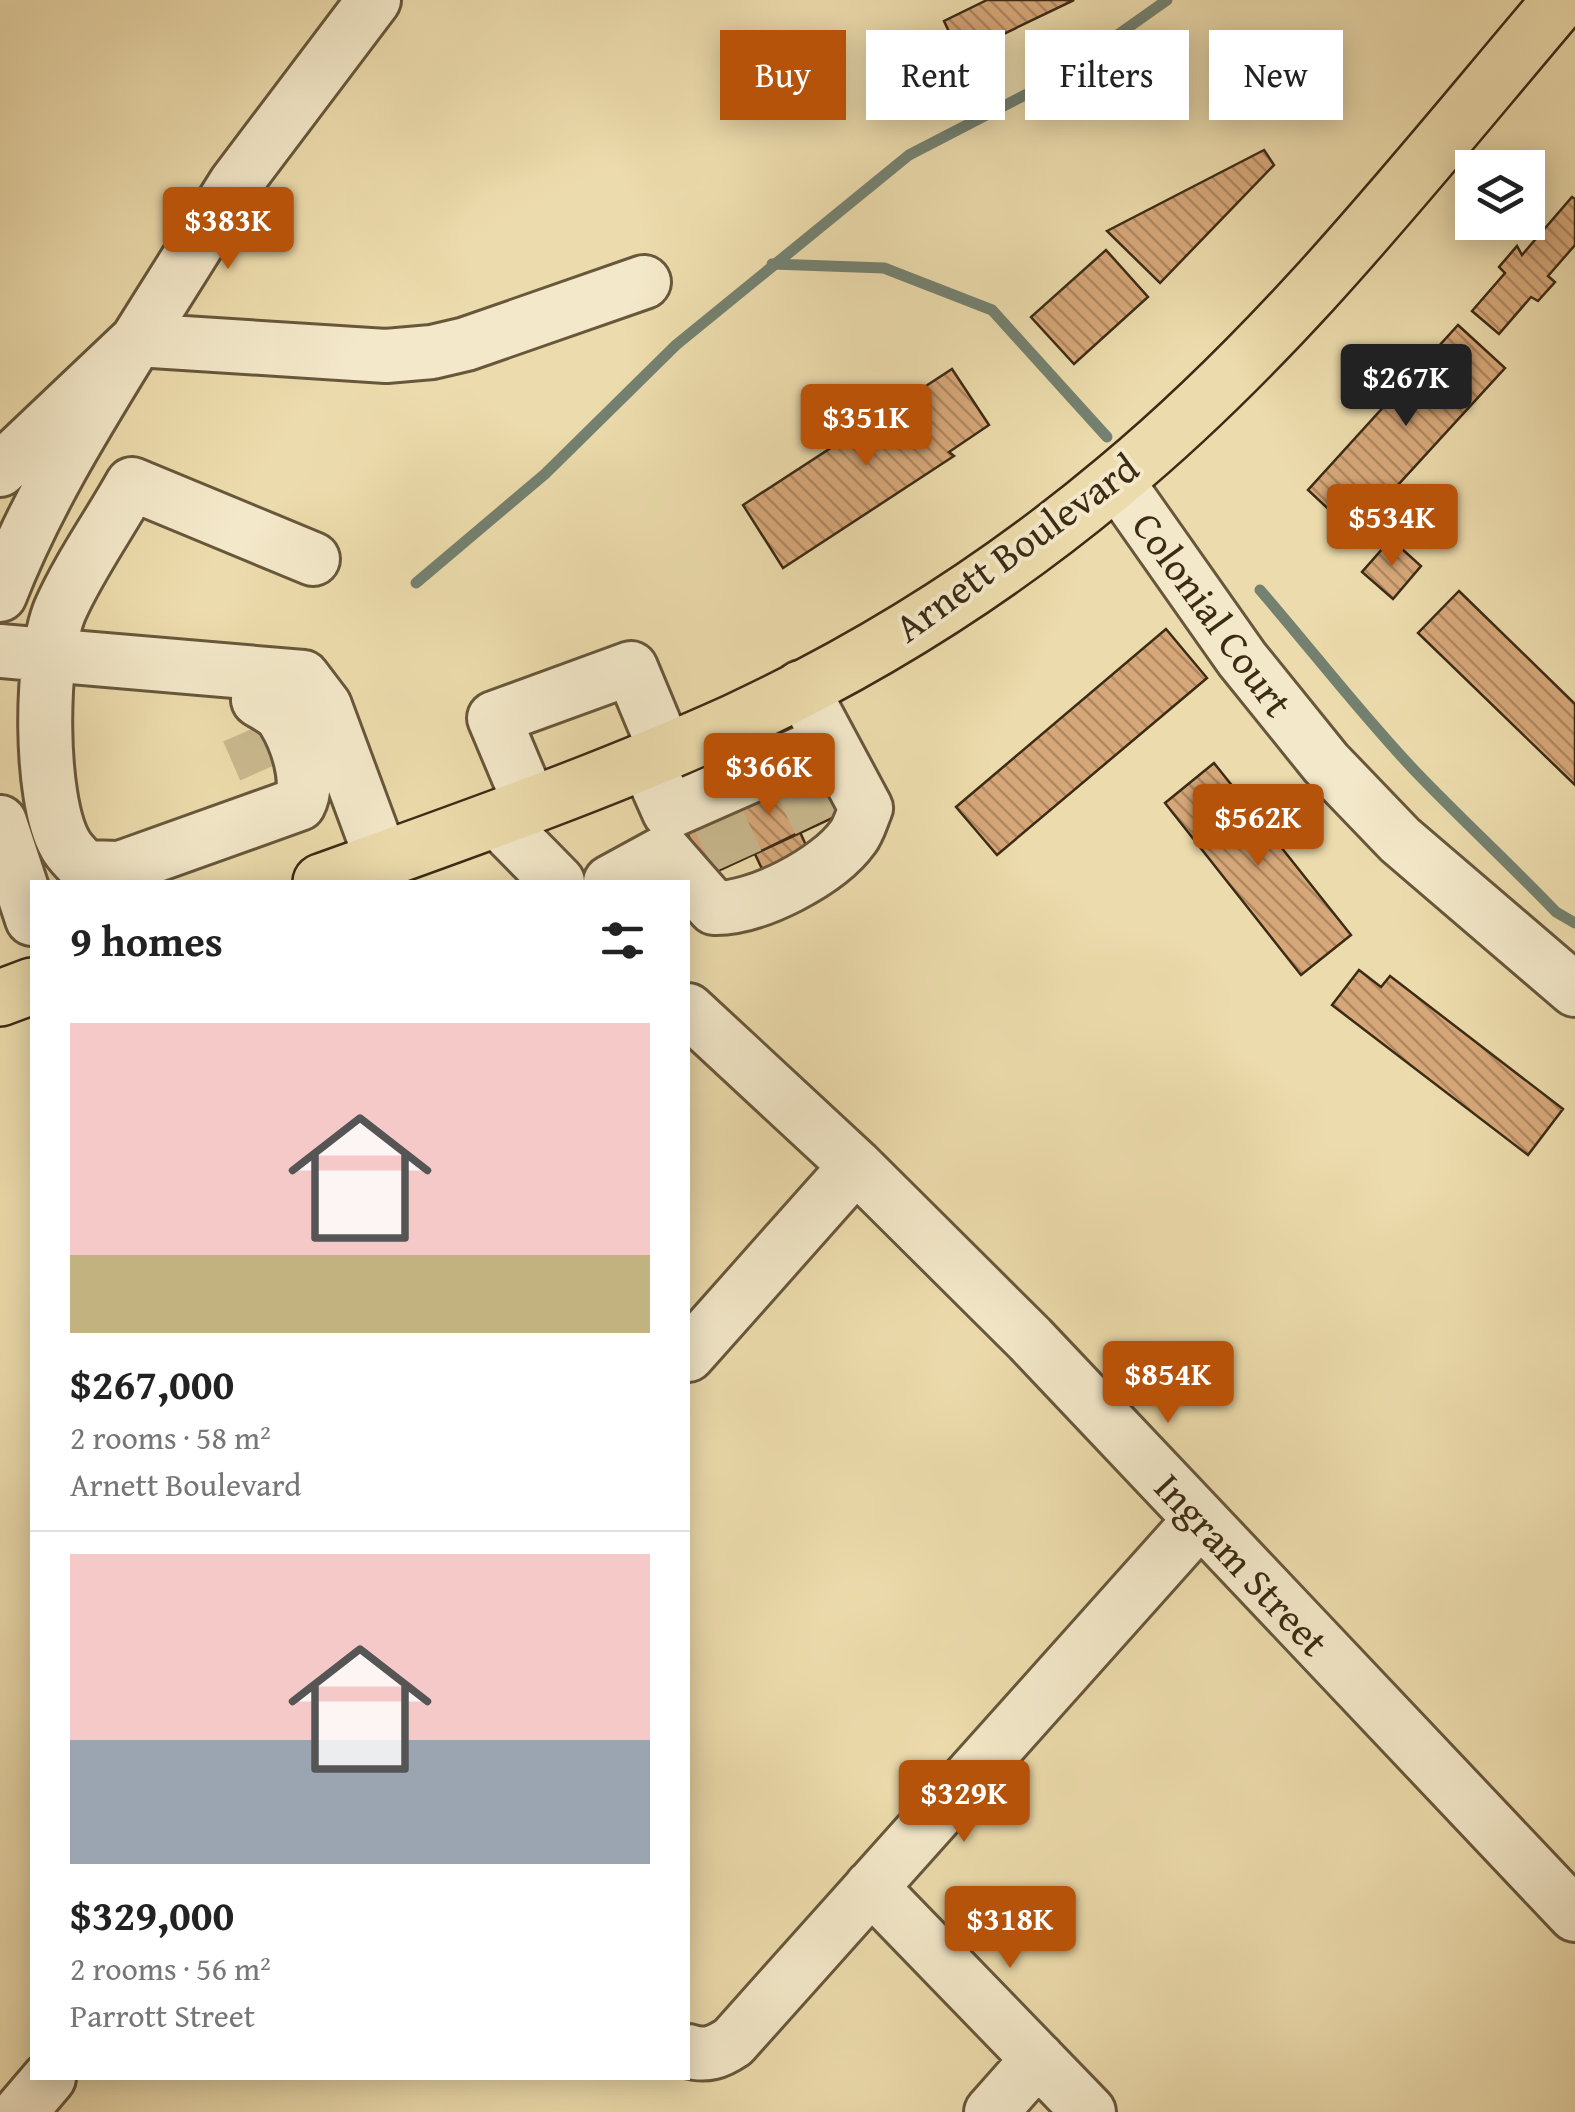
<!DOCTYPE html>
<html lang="en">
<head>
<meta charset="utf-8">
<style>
	:root { --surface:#fff; --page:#f6f6f6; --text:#222; --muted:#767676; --line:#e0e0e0; --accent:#b45309 }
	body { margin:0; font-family:"Gentium Book Plus",serif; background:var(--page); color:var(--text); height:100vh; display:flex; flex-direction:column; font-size:38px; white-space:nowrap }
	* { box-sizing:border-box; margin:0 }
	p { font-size:32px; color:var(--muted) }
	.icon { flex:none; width:55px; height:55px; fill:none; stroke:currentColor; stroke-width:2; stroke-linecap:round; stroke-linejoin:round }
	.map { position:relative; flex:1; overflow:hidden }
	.panel { position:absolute; left:30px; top:880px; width:660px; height:1200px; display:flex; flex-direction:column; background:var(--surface); border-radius:0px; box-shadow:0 5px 25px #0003 }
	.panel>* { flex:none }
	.guide { position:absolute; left:720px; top:30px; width:705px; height:90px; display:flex; gap:20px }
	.tools { position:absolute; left:1455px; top:150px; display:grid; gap:20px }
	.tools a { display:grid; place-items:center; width:90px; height:90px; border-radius:0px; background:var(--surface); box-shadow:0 5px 25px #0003; font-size:50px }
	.price { position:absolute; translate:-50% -85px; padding:0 22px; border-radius:10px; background:var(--accent); color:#fff; font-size:32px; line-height:65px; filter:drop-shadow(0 2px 5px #0008) }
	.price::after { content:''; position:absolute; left:50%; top:60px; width:30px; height:22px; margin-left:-15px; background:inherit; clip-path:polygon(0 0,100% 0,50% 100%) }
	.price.selected { background:#222; color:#fff }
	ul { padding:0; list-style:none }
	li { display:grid; align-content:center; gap:20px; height:530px; padding:0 40px }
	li+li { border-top:2px solid var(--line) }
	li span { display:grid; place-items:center; height:310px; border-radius:0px; color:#555 }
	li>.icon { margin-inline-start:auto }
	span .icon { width:180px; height:180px; fill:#fffc; stroke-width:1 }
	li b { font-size:42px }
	h2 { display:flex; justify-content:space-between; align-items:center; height:120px; padding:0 40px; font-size:42px }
	.tag { padding:0 35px; border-radius:0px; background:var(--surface); box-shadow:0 5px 25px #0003; font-size:35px; line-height:90px }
	.tag.selected { background:var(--accent); color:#fff }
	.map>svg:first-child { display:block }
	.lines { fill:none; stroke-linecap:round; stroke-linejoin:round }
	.stream { stroke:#748170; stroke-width:11 }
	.building { fill:url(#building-back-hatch); stroke:#3c2b15; stroke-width:2.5 }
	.minor-tunnel { stroke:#c9b88e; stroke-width:52; stroke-dasharray:52 26; stroke-linecap:butt }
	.minor-casing { stroke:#68573b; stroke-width:58 }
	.major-casing { stroke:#3c2b15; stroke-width:60 }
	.minor { stroke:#f3e8c9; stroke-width:52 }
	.major { stroke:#ecdbac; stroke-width:55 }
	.labels { text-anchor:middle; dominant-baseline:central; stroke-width:8; stroke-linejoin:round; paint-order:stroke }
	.street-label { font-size:40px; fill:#3c2b15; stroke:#f3e8c9 }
</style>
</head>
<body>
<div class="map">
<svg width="1575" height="2112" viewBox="0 0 1575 2112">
	<defs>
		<pattern id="building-back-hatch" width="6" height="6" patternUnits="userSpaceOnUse" patternTransform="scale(2.5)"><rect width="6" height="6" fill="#d6a778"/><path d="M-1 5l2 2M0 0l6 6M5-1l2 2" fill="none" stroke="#af8861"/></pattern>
	</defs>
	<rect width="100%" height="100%" fill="#ecdbac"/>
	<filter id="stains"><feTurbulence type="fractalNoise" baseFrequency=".002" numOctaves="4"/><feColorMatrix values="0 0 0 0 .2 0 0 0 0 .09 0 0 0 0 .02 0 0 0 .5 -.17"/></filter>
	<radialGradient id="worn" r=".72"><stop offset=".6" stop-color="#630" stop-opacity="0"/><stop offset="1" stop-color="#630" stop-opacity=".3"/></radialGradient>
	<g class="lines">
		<!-- stream -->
		<path class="stream" d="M772,264L884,268L992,310L1107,437
			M416,583L545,474L676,345L909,155L1054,80L1167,0
			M1260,590C1312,650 1360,713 1415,771C1461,819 1510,864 1556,912L1575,923"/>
	</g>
	<!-- building -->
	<path class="building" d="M987,0H1074L960,55L944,21Z
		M1264,150L1274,165L1160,283L1107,231Z
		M1572,197L1575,199V245L1548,276L1555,282L1538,301L1531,297L1499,334L1472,311L1505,273L1499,267L1517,246L1522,255Z
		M1106,250L1148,297L1074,364L1031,317Z
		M1458,325L1505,368L1354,533L1308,490Z
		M952,369L989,425L949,452L954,456L783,568L743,505Z
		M1391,539L1421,566L1393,599L1362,572Z
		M1459,591L1575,704V785L1418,633Z
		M1166,629L1207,678L997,855L956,807Z
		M830,760L852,809L707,876L685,828Z
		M1214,763L1351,935L1301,975L1165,803Z
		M800,832L813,861L768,882L755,854Z
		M1359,970L1381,987L1390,976L1563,1109L1528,1155L1332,1005Z"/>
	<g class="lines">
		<!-- minor-tunnel -->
		<path class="minor-tunnel" d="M247,731L264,770
			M796,776L819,823
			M716,814L738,862"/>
		<defs>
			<path id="minor" d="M0,470L137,340L235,184L374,0
				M1116,480L1242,659L1326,763L1400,840L1575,990
				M0,595C36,503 86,423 137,340L386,356L432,352L466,344L644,282
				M0,651L303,677L325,706L382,860
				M258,700C267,706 279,711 284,720C297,741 311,782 299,804L120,868L84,867C78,860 69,852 65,844C39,798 40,658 60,610C79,567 109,525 132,484L313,559
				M646,760L669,812L830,741
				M531,806L494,718L631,668L666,752
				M497,820L558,882
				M0,822L32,919
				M610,882L665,852L714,908C756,909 828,872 853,837C859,829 862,817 866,808L801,687
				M688,1010L856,1166L1030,1339L1575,1915
				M688,1355L856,1166
				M871,1887L1089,2112
				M688,2051C706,2057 718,2052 733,2042L1200,1520
				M20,2112L49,2078
				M991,2112L1038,2059"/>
			<path id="major" d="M321,882C460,832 600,783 735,722C871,659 1002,576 1116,480C1285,340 1420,166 1561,0
				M0,998L32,986"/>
		</defs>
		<!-- minor casing -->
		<use href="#minor" class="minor-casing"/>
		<!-- major casing -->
		<use href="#major" class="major-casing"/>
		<!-- minor -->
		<use href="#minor" class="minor"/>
		<!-- major -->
		<use href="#major" class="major"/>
	</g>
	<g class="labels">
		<!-- street labels -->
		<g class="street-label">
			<text transform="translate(1016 547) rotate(-36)">Arnett Boulevard</text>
			<text transform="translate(1213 614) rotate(54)">Colonial Court</text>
			<text transform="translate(1242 1564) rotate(47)">Ingram Street</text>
		</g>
	</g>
	<rect width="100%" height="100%" filter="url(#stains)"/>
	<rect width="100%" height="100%" fill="url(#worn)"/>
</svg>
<div class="tools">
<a><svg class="icon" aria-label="layers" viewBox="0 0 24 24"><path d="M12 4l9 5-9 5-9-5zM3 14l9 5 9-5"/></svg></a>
</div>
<b class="price" style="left:228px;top:272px">$383K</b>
<b class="price selected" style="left:1406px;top:429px">$267K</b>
<b class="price" style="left:866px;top:469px">$351K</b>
<b class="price" style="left:1392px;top:569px">$534K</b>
<b class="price" style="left:769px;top:818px">$366K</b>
<b class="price" style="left:1258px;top:869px">$562K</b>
<b class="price" style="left:1168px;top:1426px">$854K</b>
<b class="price" style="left:964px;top:1845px">$329K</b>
<b class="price" style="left:1010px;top:1971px">$318K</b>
<div class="guide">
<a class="tag selected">Buy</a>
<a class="tag">Rent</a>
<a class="tag">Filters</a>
<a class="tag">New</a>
</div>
<section class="panel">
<h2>9 homes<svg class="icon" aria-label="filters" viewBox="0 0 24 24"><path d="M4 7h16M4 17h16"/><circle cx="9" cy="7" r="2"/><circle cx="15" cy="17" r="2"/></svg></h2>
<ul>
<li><span style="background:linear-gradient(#f6c9c9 75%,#c2b280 0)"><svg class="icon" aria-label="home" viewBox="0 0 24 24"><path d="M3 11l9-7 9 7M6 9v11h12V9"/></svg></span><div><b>$267,000</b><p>2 rooms · 58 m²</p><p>Arnett Boulevard</p></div></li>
<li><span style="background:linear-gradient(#f6c9c9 60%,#9aa5b1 0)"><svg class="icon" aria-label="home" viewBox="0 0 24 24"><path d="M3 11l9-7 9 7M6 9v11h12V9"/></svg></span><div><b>$329,000</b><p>2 rooms · 56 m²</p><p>Parrott Street</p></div></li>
</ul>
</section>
</div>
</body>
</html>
